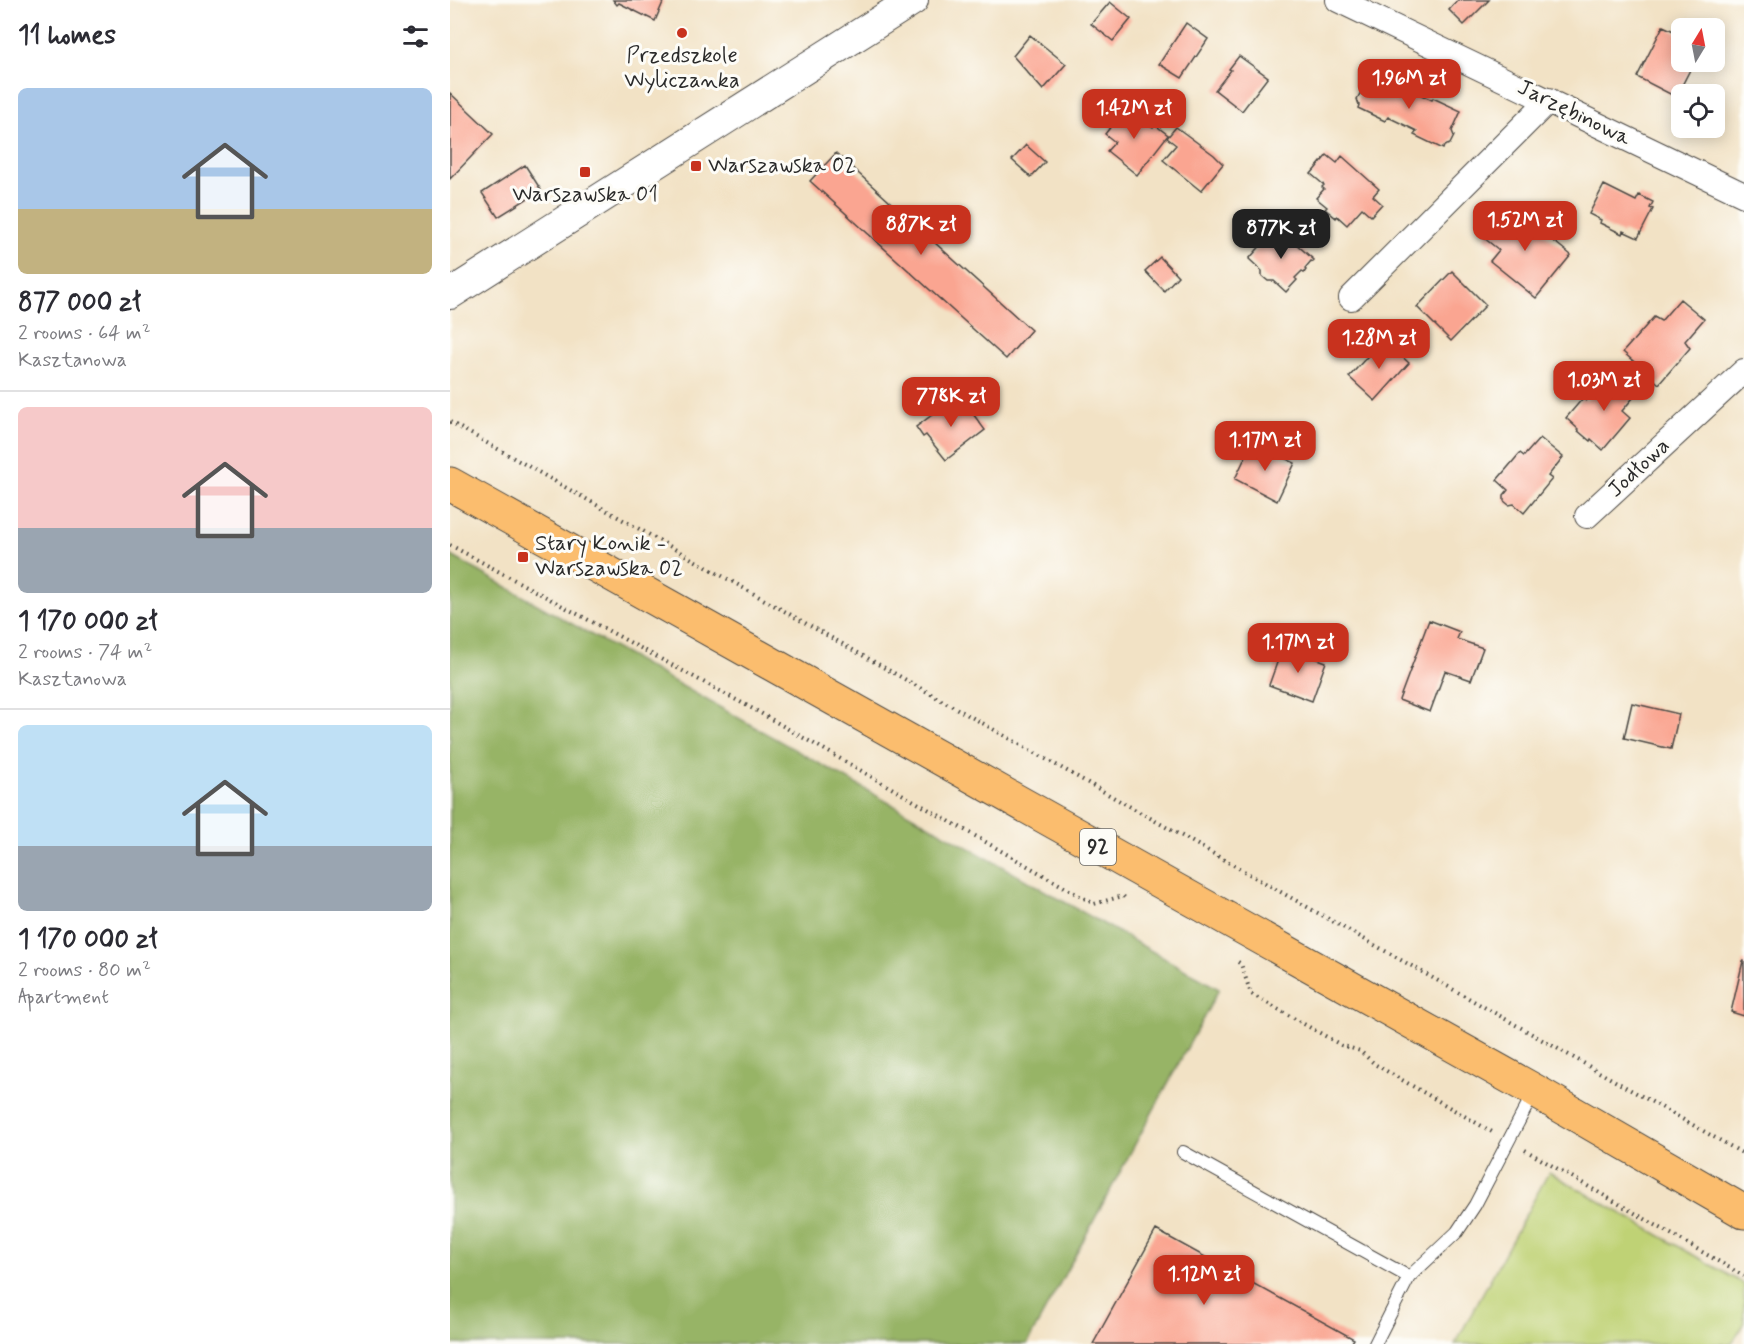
<!DOCTYPE html>
<html lang="en">
<head>
<meta charset="utf-8">
<style>
	:root { --surface:#fff; --page:#f2f2f3; --text:#2b2b33; --muted:#7c7c81; --line:#e1e1e2; --accent:#c8321e }
	body { margin:0; font-family:Mynerve,sans-serif; background:var(--page); color:var(--text); height:100vh; display:flex; flex-direction:column; font-size:22px; white-space:nowrap }
	* { box-sizing:border-box; margin:0 }
	p { font-size:20px; color:var(--muted) }
	.icon { flex:none; width:33px; height:33px; fill:none; stroke:currentColor; stroke-width:2; stroke-linecap:round; stroke-linejoin:round }
	.map { position:relative; flex:1; overflow:hidden }
	.sheet { display:flex; flex-direction:column; background:var(--surface); width:450px }
	.sheet>* { flex:none }
	.needle { width:39px; rotate:10deg }
	.buttons { position:absolute; left:1221px; top:18px; display:grid; gap:12px }
	.buttons a { display:grid; place-items:center; width:54px; height:54px; border-radius:9px; background:var(--surface); box-shadow:0 3px 15px #0003; font-size:30px }
	.price { position:absolute; translate:-50% -51px; padding:0 14px; border-radius:12px; background:var(--accent); color:#fff; font-size:20px; line-height:39px; filter:drop-shadow(0 2px 3px #0008) }
	.price::after { content:''; position:absolute; left:50%; top:36px; width:18px; height:14px; margin-left:-9px; background:inherit; clip-path:polygon(0 0,100% 0,50% 100%) }
	.price.on { background:#222; color:#fff }
	ul { padding:0; list-style:none }
	li { display:grid; align-content:center; gap:12px; height:318px; padding:0 18px }
	li+li { border-top:2px solid var(--line) }
	li span { display:grid; place-items:center; height:186px; border-radius:9px; color:#555 }
	li>.icon { margin-inline-start:auto }
	span .icon { width:108px; height:108px; fill:#fffc; stroke-width:1 }
	li b { font-size:26px }
	h2 { display:flex; justify-content:space-between; align-items:center; height:72px; padding:0 18px; font-size:26px }
	main { display:flex; flex:1; min-height:0 }
	.map>svg:first-child { display:block }
	.green { fill:#bfd275; stroke:#757e50; stroke-width:1.5 }
	.forest { fill:#97b466; stroke:#617048; stroke-width:1.5 }
	.building { fill:#faa591 }
	.lines { fill:none; stroke-linecap:round; stroke-linejoin:round }
	.service-casing { stroke:#494642; stroke-width:14 }
	.minor-casing { stroke:#494642; stroke-width:26 }
	.tertiary-casing { stroke:#494642; stroke-width:32 }
	.primary-casing { stroke:#494642; stroke-width:35 }
	.path { stroke:#494642; stroke-width:4; stroke-dasharray:1.5 4.5; stroke-linecap:butt }
	.service { stroke:#fff; stroke-width:12 }
	.minor { stroke:#fff; stroke-width:24 }
	.tertiary { stroke:#fff; stroke-width:30 }
	.primary { stroke:#fbbd6e; stroke-width:33 }
	.poi-dot { fill:#c8321e; stroke:#fdfcf7; stroke-width:2 }
	.labels { text-anchor:middle; dominant-baseline:central; stroke-width:6; stroke-linejoin:round; paint-order:stroke }
	.shield { fill:#fdfcf7; stroke:#6a6a68; stroke-width:1.5 }
	.shield-label { font-size:21px; font-weight:bold; fill:#2b2b2b }
	.poi-label { font-size:22px; fill:#2b2b2b; stroke:#fdfcf7 }
	.street-label { font-size:22px; fill:#2b2b2b; stroke:#fdfcf7 }
</style>
</head>
<body>
<main>
<section class="sheet">
<h2>11 homes<svg class="icon" aria-label="filters" viewBox="0 0 24 24"><path d="M4 7h16M4 17h16"/><circle cx="9" cy="7" r="2"/><circle cx="15" cy="17" r="2"/></svg></h2>
<ul>
<li><span style="background:linear-gradient(#a9c7e8 65%,#c2b280 0)"><svg class="icon" aria-label="home" viewBox="0 0 24 24"><path d="M3 11l9-7 9 7M6 9v11h12V9"/></svg></span><div><b>877 000 zł</b><p>2 rooms · 64 m²</p><p>Kasztanowa</p></div></li>
<li><span style="background:linear-gradient(#f6c9c9 65%,#9aa5b1 0)"><svg class="icon" aria-label="home" viewBox="0 0 24 24"><path d="M3 11l9-7 9 7M6 9v11h12V9"/></svg></span><div><b>1 170 000 zł</b><p>2 rooms · 74 m²</p><p>Kasztanowa</p></div></li>
<li><span style="background:linear-gradient(#bfe0f5 65%,#9aa5b1 0)"><svg class="icon" aria-label="home" viewBox="0 0 24 24"><path d="M3 11l9-7 9 7M6 9v11h12V9"/></svg></span><div><b>1 170 000 zł</b><p>2 rooms · 80 m²</p><p>Apartment</p></div></li>
</ul>
</section>
<div class="map">
<svg width="1294" height="1344" viewBox="0 0 1294 1344">
	<rect width="100%" height="100%" fill="#fdfcf7"/>
	<filter id="ink" filterUnits="userSpaceOnUse"><feTurbulence type="fractalNoise" baseFrequency=".0167" numOctaves="2"/><feDisplacementMap in="SourceGraphic" scale="12" xChannelSelector="R" yChannelSelector="G"/><feConvolveMatrix kernelMatrix="1 2 1 2 8 2 1 2 1" color-interpolation-filters="sRGB"/></filter>
	<filter id="wash" filterUnits="userSpaceOnUse"><feTurbulence type="fractalNoise" baseFrequency=".008" numOctaves="4" result="noise"/><feDisplacementMap in="SourceGraphic" scale="24" xChannelSelector="R" yChannelSelector="G"/><feGaussianBlur stdDeviation="1.35" result="paint"/><feColorMatrix in="noise" values="0 0 0 0 0 0 0 0 0 0 0 0 0 0 0 0 0 1.4 0 .05"/><feComposite in="paint" operator="in"/></filter>
	<g filter="url(#wash)">
		<rect width="100%" height="100%" fill="#f2e2c5"/>
		<!-- green -->
		<path class="green" d="M1099,1172L1294,1284V1322L1282,1344H1005Z"/>
		<!-- forest -->
		<path class="forest" d="M0,555L769,989L577,1344H0Z"/>
		<g id="blocks">
			<!-- building -->
			<path class="building" d="M163,0H214L205,21L169,3L167,5Z
				M1008,0H1039L1014,25L999,10Z
				M660,2L681,19L663,41L641,24Z
				M736,23L758,39L732,78L709,64Z
				M1213,26L1232,35V62H1244L1226,97L1187,77Z
				M580,35L616,64L593,90L563,56Z
				M789,56L818,77L792,111L765,90L781,70L779,69Z
				M926,70L954,84L952,86L982,100L983,98L1011,111L1002,131L1004,136L1000,144L994,146L993,149L964,135L967,131L938,117L935,121L908,108L909,105L907,99L911,92L917,88Z
				M0,93L43,134L0,179Z
				M678,105L702,123L700,125L703,127L705,125L718,135L687,175L657,151L665,142L655,134Z
				M726,127L764,155L773,164L751,191L713,160L726,145L717,138Z
				M576,145L595,162L581,177L562,160Z
				M386,153L581,330L556,359L360,181Z
				M877,155L887,163L892,156L929,189L923,196L932,204L921,216L912,208L897,225L887,216L886,218L875,209L877,207L866,198L874,189L872,187L874,185L861,174Z
				M75,165L91,190L48,217L32,193Z
				M1154,185L1186,201L1189,195L1203,202L1200,208L1203,209L1188,238L1173,231L1172,234L1150,223L1151,220L1139,214Z
				M1060,206L1121,255L1086,298L1040,261L1049,250L1034,238Z
				M827,227L864,260L863,262L861,261L855,268L856,270L854,273L852,271L845,278L847,280L836,292L824,281H818L812,276V271L799,259Z
				M710,257L728,276L714,291L695,271Z
				M1002,271L1036,305L1001,341L967,307Z
				M1230,299L1254,319L1235,341L1240,348L1209,384L1173,352L1204,317L1211,321Z
				M933,339L959,363L925,401L899,377Z
				M1167,374L1188,392L1172,411L1180,418L1153,450L1141,439L1140,441L1127,430L1128,429L1116,418L1133,398L1136,401L1146,389L1151,393Z
				M509,395L535,430L496,460L476,435L473,437L466,427Z
				M1090,438L1113,457L1098,476L1102,479L1074,513L1064,504L1059,505L1054,501V495L1058,490L1047,480L1070,453L1074,456Z
				M802,443L845,463L827,501L785,479Z
				M979,620L1010,632L1007,639L1033,648L1021,680L995,671L980,712L949,700Z
				M833,646L876,662L862,701L819,685Z
				M1182,703L1229,714L1221,749L1174,738Z
				M1293,961H1294V1016L1281,1012Z
				M706,1230L904,1339L901,1344H643Z"/>
		</g>
	</g>
	<g filter="url(#ink)">
		<use href="#blocks" fill-opacity="0" stroke="#494642" stroke-width="1.5"/>
		<g class="lines">
			<defs>
				<path id="service" d="M733,1152L959,1277
					M925,1344L959,1277L1007,1232L1025,1205L1084,1092"/>
				<path id="minor" d="M888,0L1294,195
					M901,298L1099,100
					M1137,516L1294,371"/>
				<path id="tertiary" d="M0,294L463,0"/>
				<path id="primary" d="M0,484L1085,1091L1294,1212"/>
			</defs>
			<!-- service casing -->
			<use href="#service" class="service-casing"/>
			<!-- minor casing -->
			<use href="#minor" class="minor-casing"/>
			<!-- tertiary casing -->
			<use href="#tertiary" class="tertiary-casing"/>
			<!-- primary casing -->
			<use href="#primary" class="primary-casing"/>
			<!-- path -->
			<path class="path" d="M0,422L1294,1154
				M0,545L305,710L644,904L673,896L675,898
				M788,962L791,964L801,994L891,1045L910,1051L926,1065L1042,1132
				M1075,1150L1294,1276"/>
			<!-- service -->
			<use href="#service" class="service"/>
			<!-- minor -->
			<use href="#minor" class="minor"/>
			<!-- tertiary -->
			<use href="#tertiary" class="tertiary"/>
			<!-- primary -->
			<use href="#primary" class="primary"/>
		</g>
	</g>
	<!-- markers -->
	<g class="poi-dot">
		<circle cx="232" cy="33" r="6"/>
		<rect x="240" y="160" width="12" height="12" rx="3"/>
		<rect x="129" y="166" width="12" height="12" rx="3"/>
		<rect x="67" y="551" width="12" height="12" rx="3"/>
	</g>
	<g class="labels">
		<!-- shield labels -->
		<rect class="shield" x="630" y="829" width="36" height="36" rx="4.5"/>
		<g class="shield-label">
			<text x="648" y="847">92</text>
		</g>
		<!-- poi labels -->
		<g class="poi-label">
			<text x="232" y="56">Przedszkole<tspan x="232" dy="25">Wyliczanka</tspan></text>
			<text x="258" y="166" text-anchor="start">Warszawska 02</text>
			<text x="135" y="195">Warszawska 01</text>
			<text x="85" y="544" text-anchor="start">Stary Konik -<tspan x="85" dy="25">Warszawska 02</tspan></text>
		</g>
		<!-- street labels -->
		<g class="street-label">
			<text transform="translate(1124 113) rotate(26)">Jarzębinowa</text>
			<text transform="translate(1189 468) rotate(-43)">Jodłowa</text>
		</g>
	</g>
</svg>
<div class="buttons">
<a><svg class="needle" viewBox="-14 -14 28 28"><path d="M0-13l5 13h-10z" fill="#e53935"/><path d="M0 13l5-13h-10z" fill="#7c7c81"/></svg></a>
<a><svg class="icon" aria-label="locate" viewBox="0 0 24 24"><circle cx="12" cy="12" r="6"/><path d="M12 2v4M12 18v4M2 12h4M18 12h4"/></svg></a>
</div>
<b class="price" style="left:959px;top:110px">1.96M zł</b>
<b class="price" style="left:684px;top:140px">1.42M zł</b>
<b class="price" style="left:1075px;top:252px">1.52M zł</b>
<b class="price" style="left:471px;top:256px">887K zł</b>
<b class="price on" style="left:831px;top:260px">877K zł</b>
<b class="price" style="left:929px;top:370px">1.28M zł</b>
<b class="price" style="left:1154px;top:412px">1.03M zł</b>
<b class="price" style="left:501px;top:428px">778K zł</b>
<b class="price" style="left:815px;top:472px">1.17M zł</b>
<b class="price" style="left:848px;top:674px">1.17M zł</b>
<b class="price" style="left:754px;top:1306px">1.12M zł</b>
</div>
</main>
</body>
</html>
